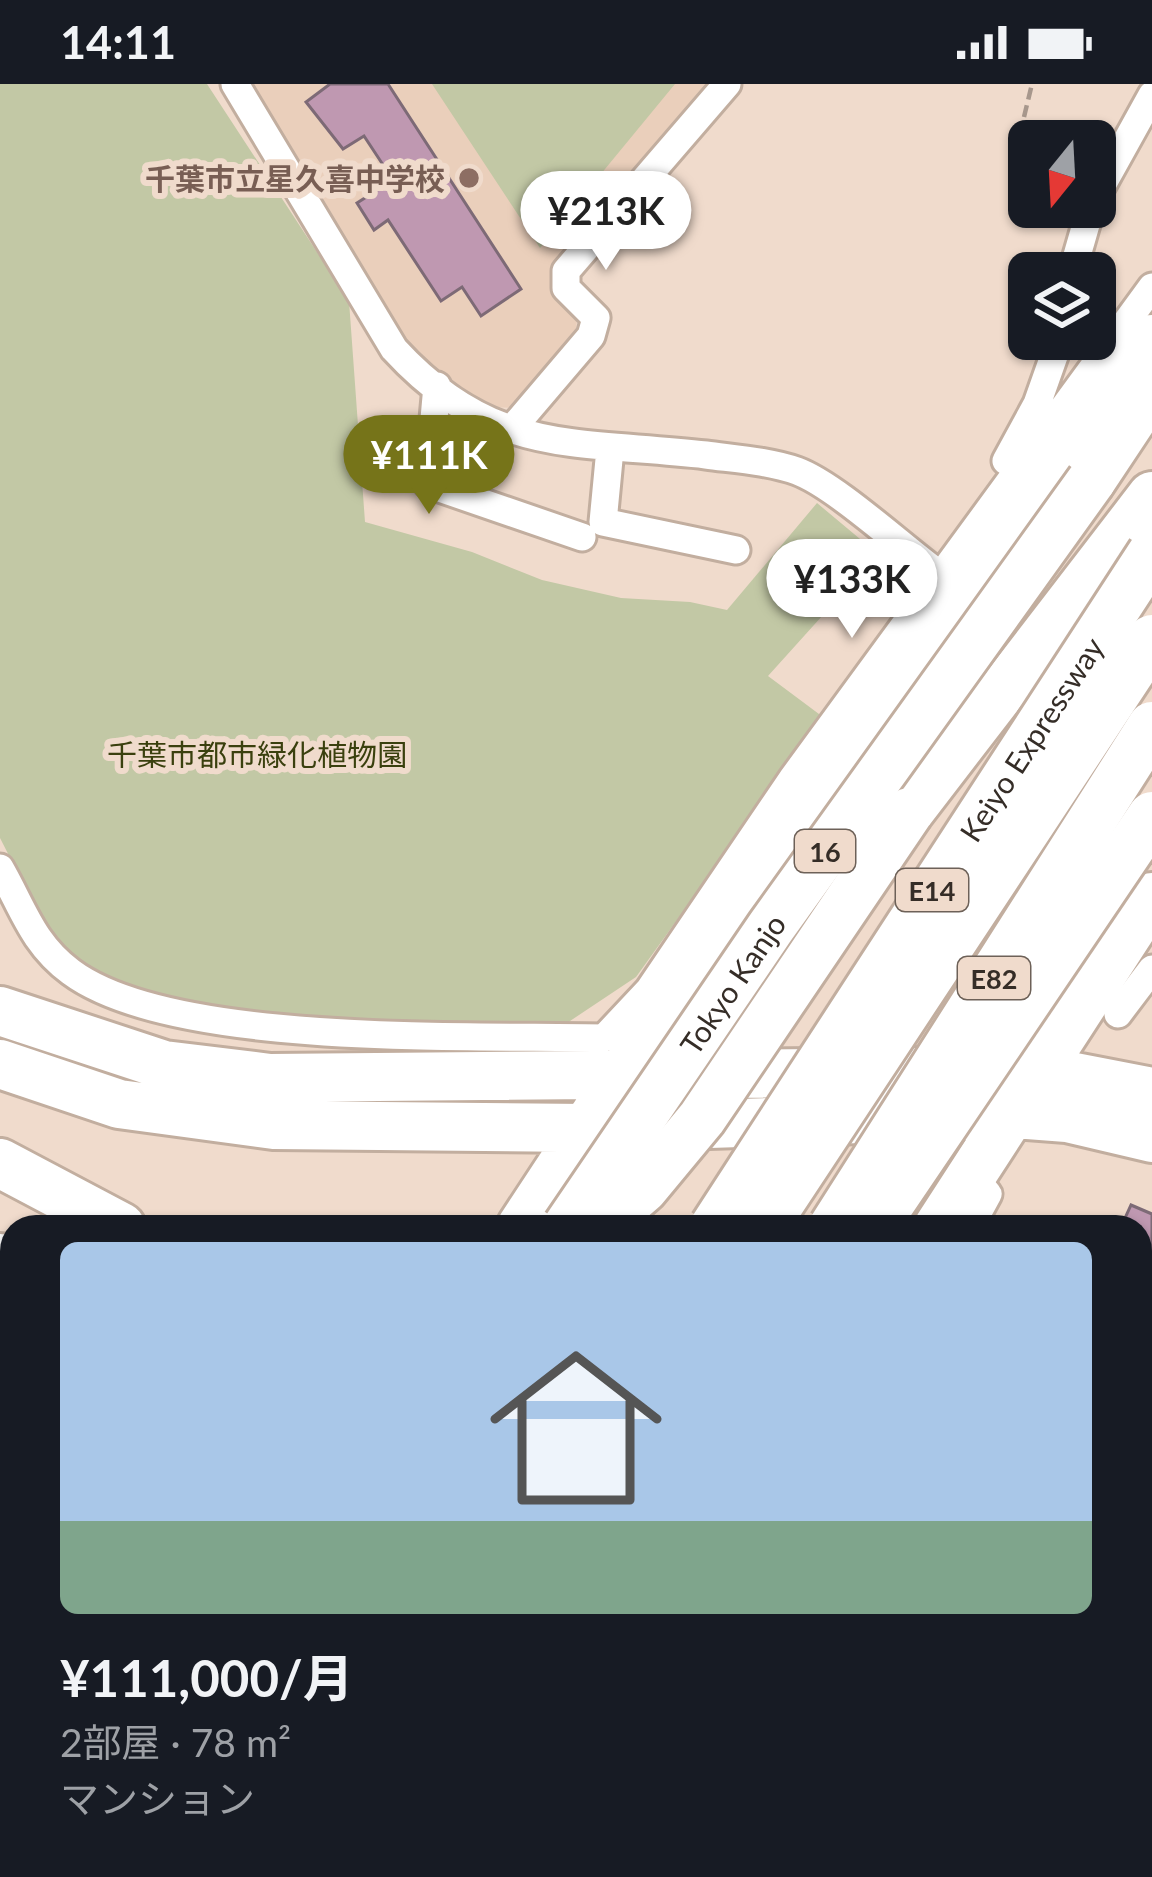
<!DOCTYPE html>
<html lang="ja">
<head>
<meta charset="utf-8">
<style>
	:root { --surface:#171b24; --page:#20242c; --text:#f1f3f6; --muted:#9ea1a6; --line:#363941; --accent:#767419 }
	body { margin:0; font-family:Lato,"Noto Sans JP",sans-serif; background:var(--page); color:var(--text); height:100vh; display:flex; flex-direction:column; font-size:45px; white-space:nowrap }
	* { box-sizing:border-box; margin:0 }
	p { font-size:39px; color:var(--muted) }
	.icon { flex:none; width:66px; height:66px; fill:none; stroke:currentColor; stroke-width:2; stroke-linecap:round; stroke-linejoin:round }
	.map { position:relative; flex:1; overflow:hidden }
	.details { position:absolute; left:0px; top:1131px; width:1152px; height:663px; display:flex; flex-direction:column; background:var(--surface); border-radius:36px 36px 0 0; box-shadow:0 3px 9px #0004 }
	.details>* { flex:none }
	.needle { width:78px; rotate:198deg }
	.controls { position:absolute; left:1008px; top:36px; display:grid; gap:24px }
	.controls a { display:grid; place-items:center; width:108px; height:108px; border-radius:18px; background:var(--surface); box-shadow:0 3px 9px #0004; font-size:60px }
	.price { position:absolute; translate:-50% -102px; padding:0 27px; border-radius:42px; background:#fff; color:#222; font-size:39px; line-height:78px; filter:drop-shadow(0 3px 6px #0008) }
	.price::after { content:''; position:absolute; left:50%; top:72px; width:36px; height:27px; margin-left:-18px; background:inherit; clip-path:polygon(0 0,100% 0,50% 100%) }
	.price.active { background:var(--accent); color:#fff }
	ul { padding:0; list-style:none }
	li { display:grid; align-content:center; gap:24px; height:636px; padding:0 60px }
	li+li { border-top:3px solid var(--line) }
	li span { display:grid; place-items:center; height:372px; border-radius:18px; color:#555 }
	li>.icon { margin-inline-start:auto }
	span .icon { width:216px; height:216px; fill:#fffc; stroke-width:1 }
	li b { font-size:51px }
	.status { display:flex; justify-content:space-between; align-items:center; height:84px; padding:0 60px; background:var(--surface); direction:ltr }
	.status svg { height:33px; fill:currentColor }
	.map>svg:first-child { display:block }
	.built { fill:#eacfbb }
	.park { fill:#c2c8a5 }
	.building { fill:#bf98b1; stroke:#7d6a76; stroke-width:3 }
	.lines { fill:none; stroke-linecap:round; stroke-linejoin:round }
	.lane-casing { stroke:#c2ae9f; stroke-width:20 }
	.street-casing { stroke:#c2ae9f; stroke-width:33 }
	.highway-casing { stroke:#c2ae9f; stroke-width:54 }
	.path { stroke:#a7978c; stroke-width:4.5; stroke-dasharray:12 6; stroke-linecap:butt }
	.lane { stroke:#fff; stroke-width:14 }
	.street { stroke:#fff; stroke-width:27 }
	.highway { stroke:#fff; stroke-width:48 }
	.highway-bridge-casing { stroke:#c2ae9f; stroke-width:54; stroke-linecap:butt }
	.highway-bridge { stroke:#fff; stroke-width:48 }
	.education-dot { fill:#8d6e63; stroke:#f0dbcc; stroke-width:4.5 }
	.labels { text-anchor:middle; dominant-baseline:central; stroke-width:12; stroke-linejoin:round; paint-order:stroke }
	.shield { fill:#f0dbcc; stroke:#6d6158; stroke-width:3 }
	.shield-label { font-size:27px; font-weight:bold; fill:#352d27 }
	.education-label { font-size:30px; font-weight:bold; fill:#785e54; stroke:#f0dbcc; text-anchor:end }
	.street-label { font-size:30px; fill:#352d27; stroke:#f0dbcc }
	.park-label { font-size:30px; fill:#3a400e; stroke:#f0dbcc }
</style>
</head>
<body>
<div class="status"><b>14:11</b><svg viewBox="0 0 49 12"><path d="M0 12V9h3v3zM5 12V6h3v6zM10 12V3h3v9zM15 12V0h3v12zM26 1h20v11H26zM47 4h2v5h-2z"/></svg></div>
<div class="map">
<svg width="1152" height="1793" viewBox="0 0 1152 1793">
	<rect width="100%" height="100%" fill="#f0dbcc"/>
	<!-- built -->
	<path class="built" d="M251,0H710L551,187L553,203L578,227L576,245L513,324L491,323L446,297L409,264Z"/>
	<!-- park -->
	<path class="park" d="M0,0H207L349,217L365,438L472,468L542,496L621,514L690,518L727,526L817,419L878,470L768,592L823,633L636,893L558,945L291,931L144,912L70,871L46,844L0,754Z
		M432,0H675L540,164Z
		M0,1492L12,1515V1782H50L43,1793H0Z
		M779,1782H894L885,1793H770Z"/>
	<!-- building -->
	<path class="building" d="M330,0H388L521,205L481,232L462,203L441,217L388,136L374,146L357,119L393,96L364,52L343,65L306,18Z
		M1131,1121L1152,1130V1189L1140,1183V1143H1121Z
		M1148,1206L1152,1208V1383L1140,1378V1225Z"/>
	<g class="lines">
		<defs>
			<path id="lane" d="M0,1254L12,1239
				M0,1379L12,1397
				M54,1793L60,1782"/>
			<path id="street" d="M235,0L394,265C493,373 577,356 706,371C736,375 768,377 797,387C835,401 903,464 939,490
				M1095,114L1152,11
				M1072,189L1091,123
				M437,302L428,400L582,453
				M511,346L591,252L596,234L566,204V187L727,0
				M610,365L603,438L736,466
				M1006,377L1037,320L1060,255
				M0,784C23,824 32,859 71,888C172,963 474,951 604,954L649,906L792,695L1152,203
				M1118,930L1152,885
				M970,1143L988,1110L974,1093
				M1140,1456L1149,1424
				M1054,1782L1087,1793
				M533,1793L542,1782"/>
			<path id="highway" d="M1091,397L1152,305
				M909,728L1152,412
				M0,927L164,981L270,994L1044,987L1152,1008
				M0,980L119,1020L274,1041L585,1044L1015,1030L1067,1034L1152,1054
				M0,1079L121,1143
				M521,1143L619,994L977,488L1152,255
				M938,1143L1152,813
				M0,1174L12,1182
				M0,1281L12,1293
				M0,1442L12,1463
				M126,1793L133,1782
				M273,1793L280,1782
				M334,1793L341,1782
				M481,1793L487,1782"/>
		</defs>
		<!-- lane casing -->
		<use href="#lane" class="lane-casing"/>
		<!-- street casing -->
		<use href="#street" class="street-casing"/>
		<!-- highway casing -->
		<use href="#highway" class="highway-casing"/>
		<!-- path -->
		<path class="path" d="M1024,33L1032,0"/>
		<!-- lane -->
		<use href="#lane" class="lane"/>
		<!-- street -->
		<use href="#street" class="street"/>
		<!-- highway -->
		<use href="#highway" class="highway"/>
		<defs>
			<g id="highway-bridge">
				<path id="s1" d="M567,1143L771,843L1091,397"/>
				<path d="M599,1143L644,1104L702,1034L909,728"/>
				<path id="s2" d="M714,1143L1152,469"/>
				<path d="M764,1143L1152,555"/>
				<path d="M833,1143L1152,642"/>
				<path d="M874,1143L1152,732"/>
			</g>
		</defs>
		<!-- highway-bridge casing -->
		<use href="#highway-bridge" class="highway-bridge-casing"/>
		<!-- highway-bridge -->
		<use href="#highway-bridge" class="highway-bridge"/>
	</g>
	<!-- markers -->
	<circle class="education-dot" cx="469" cy="94" r="12"/>
	<g class="labels">
		<!-- shield labels -->
		<g class="shield">
			<rect x="795" y="746" width="60" height="42" rx="9"/>
			<rect x="896" y="785" width="72" height="42" rx="9"/>
			<rect x="958" y="873" width="72" height="42" rx="9"/>
		</g>
		<g class="shield-label">
			<text x="825" y="767">16</text>
			<text x="932" y="806">E14</text>
			<text x="994" y="894">E82</text>
		</g>
		<!-- education labels -->
		<g class="education-label">
			<text x="445" y="94">千葉市立星久喜中学校</text>
		</g>
		<!-- street labels -->
		<g class="street-label">
			<text stroke="none"><textPath href="#s2" startOffset="582">Keiyo Expressway</textPath></text>
			<text stroke="none"><textPath href="#s1" startOffset="294">Tokyo Kanjo</textPath></text>
		</g>
		<!-- park labels -->
		<g class="park-label">
			<text x="257" y="670">千葉市都市緑化植物園</text>
		</g>
	</g>
</svg>
<div class="controls">
<a><svg class="needle" viewBox="-14 -14 28 28"><path d="M0-13l5 13h-10z" fill="#e53935"/><path d="M0 13l5-13h-10z" fill="#9ea1a6"/></svg></a>
<a><svg class="icon" aria-label="layers" viewBox="0 0 24 24"><path d="M12 4l9 5-9 5-9-5zM3 14l9 5 9-5"/></svg></a>
</div>
<b class="price" style="left:606px;top:189px">¥213K</b>
<b class="price active" style="left:429px;top:433px">¥111K</b>
<b class="price" style="left:852px;top:557px">¥133K</b>
<section class="details">
<ul>
<li><span style="background:linear-gradient(#a9c7e8 75%,#7fa58c 0)"><svg class="icon" aria-label="home" viewBox="0 0 24 24"><path d="M3 11l9-7 9 7M6 9v11h12V9"/></svg></span><div><b>¥111,000/月</b><p>2部屋 · 78 m²</p><p>マンション</p></div></li>
</ul>
</section>
</div>
</body>
</html>
